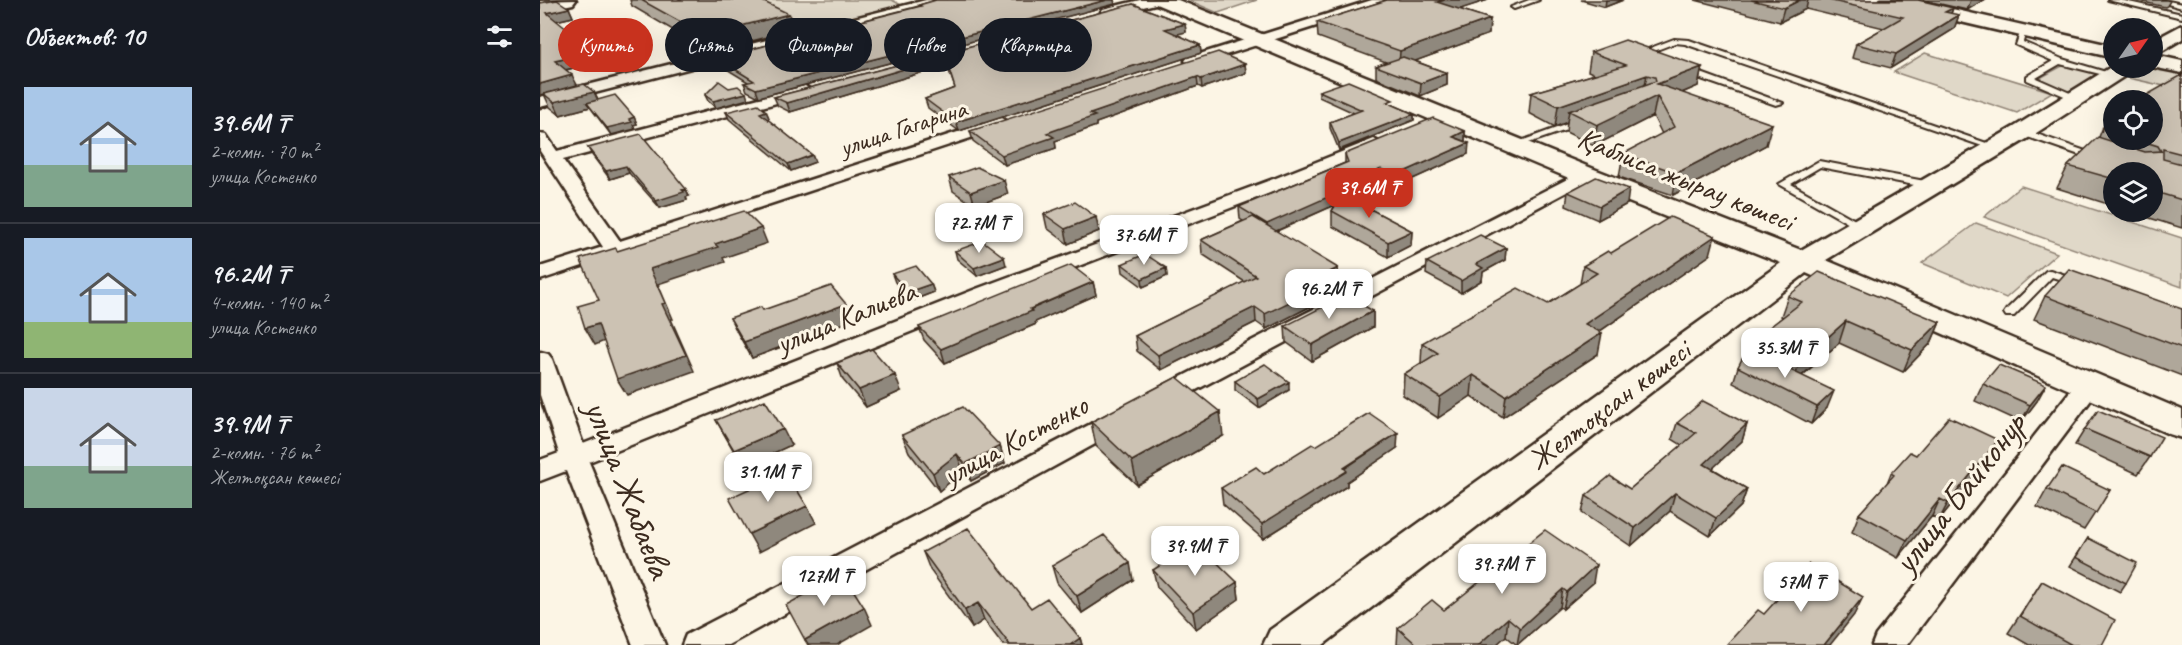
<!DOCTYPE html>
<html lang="ru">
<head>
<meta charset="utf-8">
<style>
	:root { --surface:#171b24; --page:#20242c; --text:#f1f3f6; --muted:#9ea1a6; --line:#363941; --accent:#c8321e }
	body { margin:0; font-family:Caveat,sans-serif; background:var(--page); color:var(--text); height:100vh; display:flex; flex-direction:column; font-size:22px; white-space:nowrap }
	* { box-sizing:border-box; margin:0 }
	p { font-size:20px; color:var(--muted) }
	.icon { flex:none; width:33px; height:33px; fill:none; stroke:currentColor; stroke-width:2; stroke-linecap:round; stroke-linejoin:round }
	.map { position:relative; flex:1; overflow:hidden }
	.drawer { display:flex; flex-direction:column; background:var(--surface); width:540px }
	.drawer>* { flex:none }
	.guide { position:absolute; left:18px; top:18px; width:570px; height:54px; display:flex; gap:12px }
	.needle { width:39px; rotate:56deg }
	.controls { position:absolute; left:1563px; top:18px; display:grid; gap:12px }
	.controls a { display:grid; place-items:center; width:60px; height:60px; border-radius:50%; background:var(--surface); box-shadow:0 6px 24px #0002; font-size:30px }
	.price { position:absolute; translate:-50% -51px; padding:0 14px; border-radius:12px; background:#fff; color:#222; font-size:20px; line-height:39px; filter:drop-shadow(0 2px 3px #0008) }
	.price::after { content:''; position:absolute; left:50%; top:36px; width:18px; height:14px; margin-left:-9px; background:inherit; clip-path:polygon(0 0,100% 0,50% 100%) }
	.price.active { background:var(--accent); color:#fff }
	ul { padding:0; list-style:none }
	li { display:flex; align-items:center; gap:18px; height:150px; padding:0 24px }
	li+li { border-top:2px solid var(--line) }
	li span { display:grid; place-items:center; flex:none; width:168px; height:120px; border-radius:0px; color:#555 }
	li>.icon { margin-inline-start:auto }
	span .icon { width:72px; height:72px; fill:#fffc; stroke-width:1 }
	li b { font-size:26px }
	h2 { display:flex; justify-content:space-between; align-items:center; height:72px; padding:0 24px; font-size:26px }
	.pill { padding:0 21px; border-radius:27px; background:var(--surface); box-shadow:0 6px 24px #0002; font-size:21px; line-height:54px }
	.pill.active { background:var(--accent); color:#fff }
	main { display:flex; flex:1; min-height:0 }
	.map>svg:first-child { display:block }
	.green { fill:#e0d8c8; stroke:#8e8173; stroke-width:1.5 }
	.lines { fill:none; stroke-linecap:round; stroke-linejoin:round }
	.lane-casing { stroke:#3b2a1e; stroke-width:4 }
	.street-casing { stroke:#3b2a1e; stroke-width:5 }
	.secondary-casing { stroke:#3b2a1e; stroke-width:5 }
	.lane { fill:#fcf5e5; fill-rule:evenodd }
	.street { fill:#fcf5e5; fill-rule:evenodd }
	.secondary { fill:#fcf5e5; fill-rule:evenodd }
	.wall { fill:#afa79a; stroke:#3b2a1e; stroke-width:1.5 }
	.shaded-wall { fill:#8f887d; stroke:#3b2a1e; stroke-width:1.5 }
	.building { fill:#ccc2b3; stroke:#3b2a1e; stroke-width:1.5 }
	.labels { text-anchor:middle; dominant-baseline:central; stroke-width:6; stroke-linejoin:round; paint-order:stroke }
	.far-street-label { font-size:26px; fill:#3b2a1e; stroke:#fcf5e5 }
	.street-label { font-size:30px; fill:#3b2a1e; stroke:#fcf5e5 }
	.near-street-label { font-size:36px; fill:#3b2a1e; stroke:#fcf5e5 }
</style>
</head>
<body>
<main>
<section class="drawer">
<h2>Объектов: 10<svg class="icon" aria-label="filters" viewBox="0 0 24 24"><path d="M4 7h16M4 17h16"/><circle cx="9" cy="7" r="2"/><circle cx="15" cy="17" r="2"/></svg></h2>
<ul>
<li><span style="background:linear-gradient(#a9c7e8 65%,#7fa58c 0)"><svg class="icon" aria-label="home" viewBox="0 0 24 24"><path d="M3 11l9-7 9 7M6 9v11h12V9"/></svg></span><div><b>39.6M ₸</b><p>2-комн. · 70 m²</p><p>улица Костенко</p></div></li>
<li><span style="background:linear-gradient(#a9c7e8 70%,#8fb573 0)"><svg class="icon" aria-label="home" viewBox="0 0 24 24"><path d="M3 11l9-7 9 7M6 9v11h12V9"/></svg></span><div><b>96.2M ₸</b><p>4-комн. · 140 m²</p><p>улица Костенко</p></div></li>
<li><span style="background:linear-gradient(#c9d6e8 65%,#7fa58c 0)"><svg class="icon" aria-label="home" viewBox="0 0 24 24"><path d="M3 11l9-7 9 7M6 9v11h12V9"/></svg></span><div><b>39.9M ₸</b><p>2-комн. · 76 m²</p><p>Желтоқсан көшесі</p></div></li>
</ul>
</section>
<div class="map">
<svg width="1642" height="645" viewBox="0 0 1642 645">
	<rect width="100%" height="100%" fill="#fcf5e5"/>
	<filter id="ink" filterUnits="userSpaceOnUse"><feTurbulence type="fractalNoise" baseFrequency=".0167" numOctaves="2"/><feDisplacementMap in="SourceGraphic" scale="12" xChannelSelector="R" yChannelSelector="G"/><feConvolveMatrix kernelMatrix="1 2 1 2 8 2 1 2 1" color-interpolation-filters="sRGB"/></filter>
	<g filter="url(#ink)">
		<!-- green -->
		<path class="green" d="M195,0H352L363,6L263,32Z
			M648,0H717L678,13Z
			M1385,53L1512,92L1477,113L1354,72Z
			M1613,63L1642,69V90L1589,78L1602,68H1612Z
			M1524,65L1562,74L1533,95L1498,79Z
			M1481,186L1642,238V287L1444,217Z
			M1436,223L1517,253L1466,298L1382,263Z"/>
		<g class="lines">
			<defs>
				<path id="lane" d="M989,0H999L974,9L971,7Z
					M1568,0H1580L1642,14V18Z
					M1613,0H1624L1642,4V8Z
					M1481,30L1486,31L1483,42L1522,59L1576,75L1572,77L1520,64L1496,78L1539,97V101H1536L1487,80V76L1513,61L1476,45Z
					M1134,39L1149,40L1458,147L1454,150L1451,149L1145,44L1135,43L1109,53L1112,57L1108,59L1100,52Z
					M1144,69H1150L1243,103L1236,105L1144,73Z
					M1041,119L1044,120V124L977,147L974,148L970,145Z
					M1482,129L1560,156L1562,158L1557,161L1554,160L1479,134L1478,132Z
					M1279,161L1390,182L1395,185L1390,188L1280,167L1251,184L1324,225L1325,227L1324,229L1320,230L1239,184Z
					M1510,270L1541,280L1543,282L1537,285L1512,277L1474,316H1466L1464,313L1466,310L1506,271Z"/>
				<path id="street" d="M386,0H406L404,3L0,107V97Z
					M600,0H621L619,3L567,16L561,12L563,9Z
					M832,0H851L849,3L657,64L652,65L645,61L647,58Z
					M265,86L273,91L270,94L23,160L80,241L455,120L461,118L469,123L467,126L0,280V267L63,247L0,151V134L6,135L17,151Z
					M834,139L842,144L840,148L748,186L452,299L49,462L125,645H93L26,471L0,481V460L19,453L0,395V352L8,354L12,359L43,444L436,289L736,178Z
					M1045,170L1051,171L1054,175L1051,179L628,405L619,407L610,405L607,399L610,393Z
					M1548,378L1557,380L1560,386L1557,392L1367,645H1332L1336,635L1539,380Z
					M579,411L588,414L592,420L588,426L188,645H142L146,635L570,414Z"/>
				<path id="secondary" d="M36,0L33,4L0,11V1Z
					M613,0H638L1054,169L1261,250L1474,127L1574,65V68H1594L1591,72L1490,137L1286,260L1642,410V438L1629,434L1266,273L783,645H723L730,630L1241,263L1036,181L616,4Z
					M1341,0H1373L1574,46V58L1344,4Z
					M1642,25V39L1615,55L1642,61V73L1612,67V41Z"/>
			</defs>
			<!-- lane casing -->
			<use href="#lane" class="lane-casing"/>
			<!-- street casing -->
			<use href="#street" class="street-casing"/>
			<!-- secondary casing -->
			<use href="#secondary" class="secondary-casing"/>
			<!-- lane -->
			<use href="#lane" class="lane"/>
			<!-- street -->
			<use href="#street" class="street"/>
			<!-- secondary -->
			<use href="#secondary" class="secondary"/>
		</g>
		<!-- wall -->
		<path class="wall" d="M90,0H220L254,30L170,52L92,6Z
			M396,0H574L575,4L219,97L207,91L204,83L208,82L180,65L177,58L379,6V5Z
			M847,0H948L919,9L950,19L949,34L875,61L907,73V85L880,96L836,78V66L846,62L778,37L777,22Z
			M1041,0H1083L1065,7Z
			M1155,0H1378L1413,8L1411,14L1419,15L1414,29L1351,68L1312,58L1316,44L1344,28L1266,9L1240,22Z
			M1383,0H1444L1427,10Z
			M1595,0H1627L1630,1L1627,6L1625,7Z
			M0,3L29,8L33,17L16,21L55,52L60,62L26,70L37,85L54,92L58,100L94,117L97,124L93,125L95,129L71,135L50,107L20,115L10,107L4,94Z
			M593,4L645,24L646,32L636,34L660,45L661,53L419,131L388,108L385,99L415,88L407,65L250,112L238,106L234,97Z
			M1051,52L1162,67L1158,86L1142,93L1226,145L1133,195L1079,177L1083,154L1122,134L1113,116L1054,146L1026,132L1027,122L1015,127L989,113L991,93L1055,74L1048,71Z
			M705,64L706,73L662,88L658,86L556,123V126L515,141L516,148L465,165L433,141L430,131Z
			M1642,75V228L1590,212H1612V172H1574V206L1517,188L1528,166L1559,137L1563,127L1574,120V140H1612Z
			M189,88L208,99L176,108L168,101L165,95Z
			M779,91L874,114V120L799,150L790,128V122L814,113L779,97Z
			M226,111L229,118L227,119L272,155L275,162L251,171L189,119L186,112Z
			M925,131V141L928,154L855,187L840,180L805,196L872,231L871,245L848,257L792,226V211L799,198L795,200V205L737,231L798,282L787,288V298L726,329L716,322L621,370L597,351L595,336L705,282L662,254L661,240L703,221L700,219L699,207L805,163V154Z
			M48,148L149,196L146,197L147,200L120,208L89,173L70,179L52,155Z
			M409,177L468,194L435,206L413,191Z
			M1028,192L1087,204L1058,220L1026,206Z
			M504,214L559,231L528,244L507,228Z
			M966,248L965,260L943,272L942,280L921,293L886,274L887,262Z
			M415,251L466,265L437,276L417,259Z
			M1071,253L1170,255L1059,332L1058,354L963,417L931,396L898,418L863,395L864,374L881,363L882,343L1008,304L1040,284L1043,266Z
			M582,264L626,268L627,276L603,287L583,272Z
			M352,274L391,284L394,292L371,301L355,282Z
			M553,282L556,295L495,322L496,324L405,363L384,340L379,327Z
			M1248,296L1400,322L1391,343L1363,372L1299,343L1262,376L1287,408L1271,424L1193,383L1198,367L1210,350L1213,340L1243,317L1241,316Z
			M1505,296L1642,309V376L1494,319Z
			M223,310L312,320L212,358L198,334L190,318Z
			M833,311V327L772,361L746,342L745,326Z
			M297,363L361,391L326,407L303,380Z
			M695,381L749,390L719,408L695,390Z
			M1443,384L1497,401L1481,422L1435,401Z
			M176,420L251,445L203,467Z
			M551,422L683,436L597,485L556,446Z
			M1137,423L1207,424L1202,441L1172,468L1207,489L1201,506L1170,536L1130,511L1091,546L1042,513L1046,496L1090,489L1142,445L1132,439Z
			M1545,429L1610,457L1598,474L1535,445Z
			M362,435L460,446L465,463L431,481L423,471L399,491L369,452Z
			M1458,440L1449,457L1399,520L1392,516L1358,558L1312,532L1319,514L1347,483L1351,473L1376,455Z
			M776,446L857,448L807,482V486L723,539L683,504L681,488L724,474Z
			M1507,489L1570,490L1544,530L1497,507Z
			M1548,538L1586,583L1580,592L1530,566Z
			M383,552L491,608L540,638L542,645H463L444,620L432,628L390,570Z
			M512,566L593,580L542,613L517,583Z
			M613,570L697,582L699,599L656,629L617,587Z
			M1502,581L1562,645H1489L1468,633Z
			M1053,583L1023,609L1020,607L977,645L966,636L956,645H857L858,628L904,610Z"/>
		<!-- shaded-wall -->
		<path class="shaded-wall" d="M567,0H574L575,4L219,97L216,89Z
			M905,0H948L896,17L897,2Z
			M1066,0H1083L1065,7Z
			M1260,0H1268L1266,9L1240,22L1244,8Z
			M1431,0H1444L1427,10Z
			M29,8L33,17L11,22L7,13Z
			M1413,8L1408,21L1405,12Z
			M249,14L254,30L170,52L164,35Z
			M1419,15L1414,29L1351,68L1356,54Z
			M950,19L949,34L859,67L860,51Z
			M645,24L646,32L626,37L625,29Z
			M660,45L661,53L419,131L416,122Z
			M55,52L60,62L20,71L15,61Z
			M405,57L407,65L250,112L247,103Z
			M705,64L706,73L662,88L661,79Z
			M1162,67L1158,86L1120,102L1117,96L1113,116L1054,146L1057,125L1117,84Z
			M907,73V85L880,96L881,83Z
			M32,75L37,85L0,95V84Z
			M1107,75L1103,95L1029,111L1027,122L1015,127L1018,106Z
			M657,77L658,86L556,123V126L515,141L516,148L465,165L462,155L507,133L550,114Z
			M54,92L60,105L47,103L50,107L20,115L14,102Z
			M206,93L208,99L176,108L173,101Z
			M226,111L229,118L223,120L220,113Z
			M874,114V120L799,150V143Z
			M94,117L97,124L93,125L95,129L71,135L67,128Z
			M1232,124L1226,145L1133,195L1137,173Z
			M925,131V142L913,137Z
			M929,143L928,154L855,187V176Z
			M272,155L275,162L251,171L248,164Z
			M86,166L89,173L70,179L66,171Z
			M841,169L840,180L795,200V205L727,235V224L790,191Z
			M464,180L468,194L435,206L431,192Z
			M146,189L149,196L146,197L147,200L120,208L116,201Z
			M1089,189L1087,204L1058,220L1060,206Z
			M556,217L559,231L528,244L525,229Z
			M221,228L227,243L183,258L185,262L118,284L133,319H131L154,371L87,395L77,379L122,304L110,269L175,244Z
			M872,231L871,245L848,257V242Z
			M1175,236L1170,255L1041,344L1045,324Z
			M966,248L965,260L943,272L942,280L921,293V281L936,264Z
			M464,257L466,265L437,276L434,268Z
			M626,268L627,276L603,287L602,279Z
			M798,268V282L787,288V298L726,329L725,314L777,278Z
			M553,282L556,295L495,322L496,324L405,363L401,349Z
			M391,284L394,292L371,301L368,292Z
			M306,304L312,320L212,358L204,342Z
			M715,307L716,322L621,370L618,355Z
			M833,311V327L772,361V345Z
			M1306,321L1299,343L1252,384L1260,362Z
			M1400,322L1391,343L1363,372L1372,350Z
			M58,324L67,340L55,345L45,328Z
			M1062,333L1058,354L963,417L966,396Z
			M355,375L361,391L326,407L319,390Z
			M933,375L931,396L898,418L900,397Z
			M749,382V390L719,408L718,399Z
			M1506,385L1497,401L1481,422L1490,405Z
			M1294,391L1287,408L1271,424L1277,407Z
			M680,412L683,436L597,485L592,461Z
			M1207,424L1202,441L1159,481L1164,464Z
			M243,429L251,445L203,467L194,450Z
			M858,433L857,448L807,482V486L723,539L722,524Z
			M1458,440L1449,457L1399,520L1408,503Z
			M460,446L465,463L431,481L425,464Z
			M417,454L423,471L399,491L393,473Z
			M1207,489L1201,506L1170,536L1176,518Z
			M1135,493L1130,511L1091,546L1095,528Z
			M1400,499L1392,516L1358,558L1367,540Z
			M267,506L276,523L219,552L209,534Z
			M590,563L593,580L542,613L537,596Z
			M1056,565L1053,583L1023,609L1027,592Z
			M697,582L699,599L656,629L653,612Z
			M1023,589L1020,607L977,645L980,628Z
			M1323,597L1314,615L1290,645H1284Z
			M438,603L444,620L432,628L425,610Z
			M324,607L332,625L297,645H268L265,640Z
			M968,618L966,636L956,645H938Z
			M540,638L542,645H530Z"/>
		<!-- building -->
		<path class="building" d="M17,0L29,8L7,13L55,52L15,61L32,75L0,84V3Z
			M101,0H220L249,14L164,35Z
			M396,0H567L216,89L204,83L214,81L177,58L381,6L379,5Z
			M847,0H905L897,2L950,19L860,51L777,22Z
			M1211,0H1260L1244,8Z
			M1288,0H1378L1413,8L1405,12L1419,15L1356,54L1316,44L1363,17Z
			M593,4L645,24L625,29L660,45L416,122L385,99L415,88L405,57L247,103L234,97Z
			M1085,40L1162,67L1117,84L1232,124L1137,173L1083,154L1134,127L1117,96L1057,125L1029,111L1116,81L1115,77L1107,75L1018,106L991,93L1086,65L1051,52Z
			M678,52L705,64L661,79L657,77L550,114L555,116L507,133L514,137L462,155L430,131Z
			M863,57L907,73L881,83L836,66Z
			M1642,75V154L1623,149V159L1642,164V200L1612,191V172H1574V179L1528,166L1558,137L1605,152L1621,151L1618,146L1599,140H1612V100H1598Z
			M179,81L189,88L198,86L206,93L173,101L165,95Z
			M808,81L853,100L847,102L874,114L799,143L790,122L822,110L779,91Z
			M44,84L54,92L14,102L4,94Z
			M75,95L94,117L89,119L92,122L67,128L47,103Z
			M218,104L226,111L220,113L272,155L248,164L186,112Z
			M893,118L925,131L913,137L929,143L855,176L841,169L790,191L795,194L727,224L699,207L808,162L805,154Z
			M1574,120V131L1563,127Z
			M101,134L146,189L142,190L144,192L116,201L86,166L66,171L48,148Z
			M437,167L464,180L431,192L409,177Z
			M1056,177L1089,189L1060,206L1028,192Z
			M802,194L872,231L848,242L792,211Z
			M535,202L556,217L525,229L504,214Z
			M204,211L221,228L175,244L178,247L110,269L125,303L122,304L146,355L77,379L58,324L45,328L38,306L59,300L40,259L76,248L77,251Z
			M713,217L798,268L777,278L787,284L725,314L715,307L618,355L595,336L716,276L661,240Z
			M1130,217L1175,236L1045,324L1062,333L966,396L933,375L900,397L864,374L898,353L882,343L978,288L1008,304L1057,273L1043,266L1068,251L1071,253Z
			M940,235L966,248L936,264L943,268L921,281L887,262Z
			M443,241L464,257L434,268L415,251Z
			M605,254L626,268L602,279L582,264Z
			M531,265L553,282L490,309L492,311L401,349L379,327Z
			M376,266L391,284L368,292L352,274Z
			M1529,269L1642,309V348L1505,296Z
			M1279,272L1400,322L1372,350L1306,321L1260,362L1213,340L1262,302L1248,296Z
			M291,286L306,304L204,342L190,318L221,307L223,310Z
			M806,295L833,311L772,345L745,326Z
			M332,349L355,375L319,390L297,363Z
			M1207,349L1294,391L1277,407L1198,367Z
			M725,364L749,382L718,399L695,381Z
			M1459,365L1506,385L1490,405L1443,384Z
			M637,377L680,412L592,461L551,422Z
			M225,400L243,429L194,450L176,420Z
			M1163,401L1207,424L1164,464L1207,489L1176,518L1135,493L1095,528L1046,496L1070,476L1090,489L1156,433L1137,423Z
			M423,407L460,446L425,464L417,454L393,473L362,435Z
			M1558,410L1622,437L1610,457L1545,429Z
			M829,413L858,433L804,468L807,471L722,524L681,488L716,467L724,474L772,444L776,446Z
			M1409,417L1458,440L1408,503L1400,499L1367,540L1319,514L1354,475L1351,473L1370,452L1376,455Z
			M1522,467L1570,490L1556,513L1507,489Z
			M246,472L267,506L209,534L189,498Z
			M428,528L491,608L507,598L540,638L530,645H470L438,603L425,610L383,552Z
			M1005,530L1056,565L1027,592L1023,589L980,628L968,618L938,645H877L858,628L892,600L904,610Z
			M564,535L590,563L537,596L512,566Z
			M1548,538L1597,563L1586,583L1536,557Z
			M656,542L697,582L653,612L613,570Z
			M1269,564L1323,597L1284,645H1189L1187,644L1218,610L1224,614Z
			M303,574L324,607L265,640L246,605Z
			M1502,581L1575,620L1562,645H1532L1480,616Z"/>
	</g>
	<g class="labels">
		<!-- far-street labels -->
		<g class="far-street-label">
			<text transform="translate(363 128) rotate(-18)">улица Гагарина</text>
		</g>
		<!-- street labels -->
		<g class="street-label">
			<text transform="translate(1146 179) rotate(22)">Қаблиса жырау көшесі</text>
			<text transform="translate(306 317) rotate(-22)">улица Калиева</text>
			<text transform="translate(1069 405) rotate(-37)">Желтоқсан көшесі</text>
			<text transform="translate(475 440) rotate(-28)">улица Костенко</text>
		</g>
		<!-- near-street labels -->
		<g class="near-street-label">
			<text transform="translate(89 489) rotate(69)">улица Жабаева</text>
			<text transform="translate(1419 493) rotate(-52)">улица Байконур</text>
		</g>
	</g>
</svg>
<div class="controls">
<a><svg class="needle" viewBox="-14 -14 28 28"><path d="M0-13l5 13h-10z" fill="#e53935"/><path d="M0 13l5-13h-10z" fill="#9ea1a6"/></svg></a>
<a><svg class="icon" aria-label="locate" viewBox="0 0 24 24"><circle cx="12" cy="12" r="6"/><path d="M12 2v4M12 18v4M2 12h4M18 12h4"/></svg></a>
<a><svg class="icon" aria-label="layers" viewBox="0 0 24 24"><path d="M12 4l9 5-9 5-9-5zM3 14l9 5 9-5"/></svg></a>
</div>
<b class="price active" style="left:829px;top:219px">39.6M ₸</b>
<b class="price" style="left:439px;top:254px">72.7M ₸</b>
<b class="price" style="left:604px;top:266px">37.6M ₸</b>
<b class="price" style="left:789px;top:320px">96.2M ₸</b>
<b class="price" style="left:1245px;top:379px">35.3M ₸</b>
<b class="price" style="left:228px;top:503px">31.1M ₸</b>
<b class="price" style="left:655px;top:577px">39.9M ₸</b>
<b class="price" style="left:962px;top:595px">39.7M ₸</b>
<b class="price" style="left:284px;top:607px">127M ₸</b>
<b class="price" style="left:1261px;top:613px">57M ₸</b>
<div class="guide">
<a class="pill active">Купить</a>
<a class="pill">Снять</a>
<a class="pill">Фильтры</a>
<a class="pill">Новое</a>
<a class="pill">Квартира</a>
</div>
</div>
</main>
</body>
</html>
